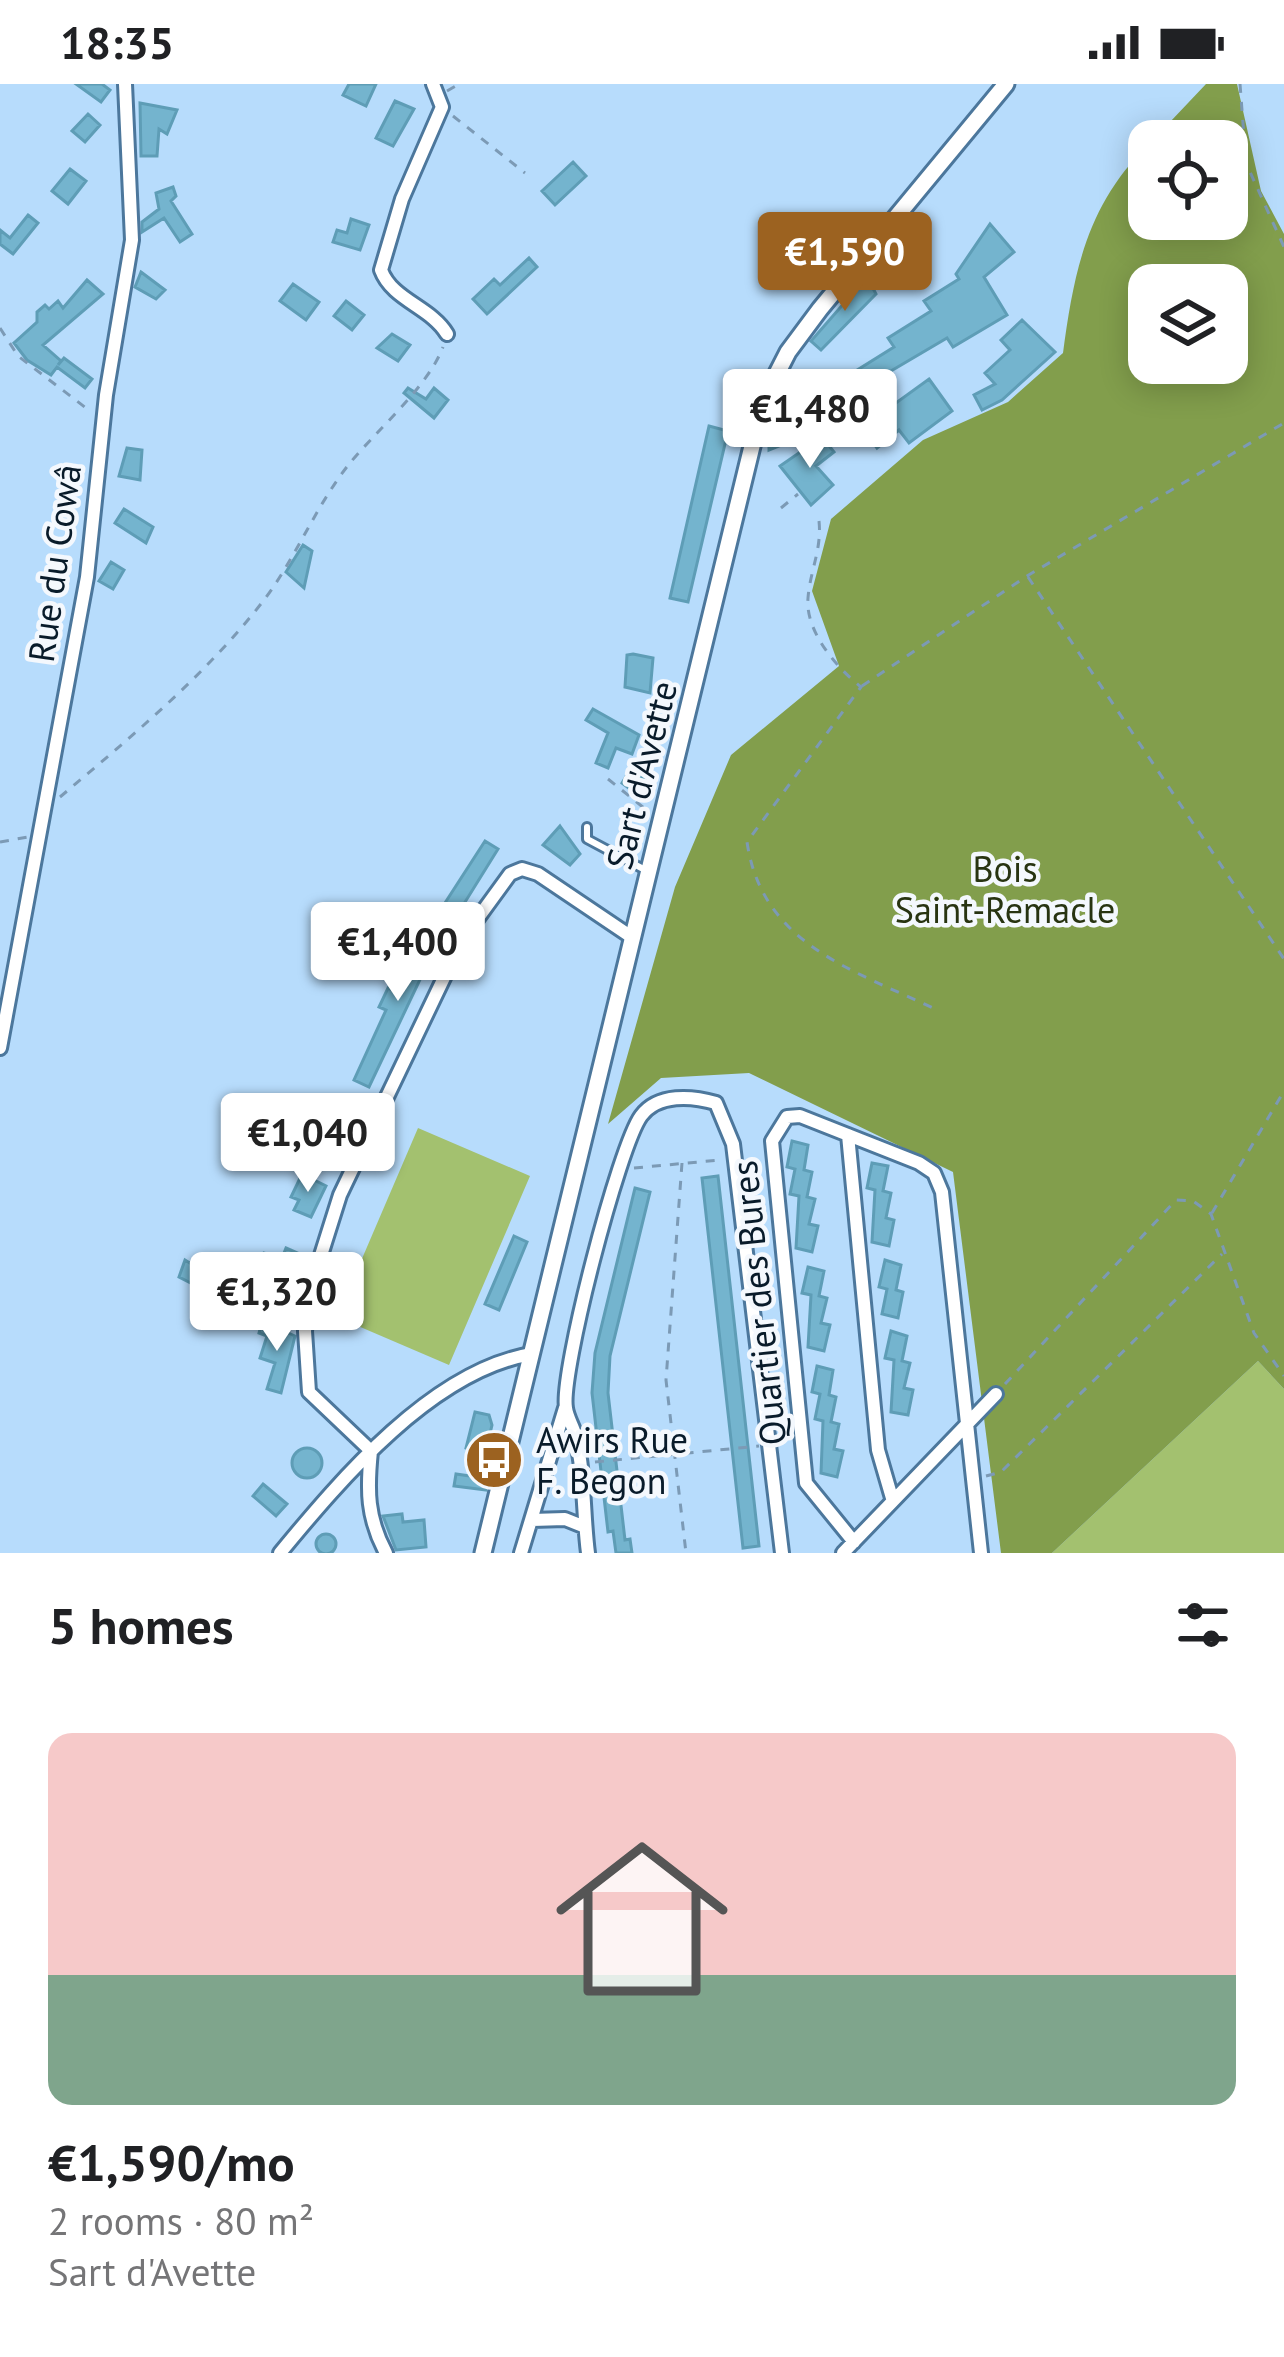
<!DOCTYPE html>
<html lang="en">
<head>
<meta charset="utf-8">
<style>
	:root { --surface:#fff; --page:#f2f2f2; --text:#202124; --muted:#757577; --line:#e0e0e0; --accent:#9c6220 }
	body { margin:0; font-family:"PT Sans",sans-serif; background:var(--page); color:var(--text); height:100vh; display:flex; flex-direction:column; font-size:45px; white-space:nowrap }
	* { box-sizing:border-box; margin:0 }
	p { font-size:39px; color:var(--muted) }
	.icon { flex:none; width:66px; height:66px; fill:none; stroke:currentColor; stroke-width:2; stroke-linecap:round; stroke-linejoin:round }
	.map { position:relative; height:1469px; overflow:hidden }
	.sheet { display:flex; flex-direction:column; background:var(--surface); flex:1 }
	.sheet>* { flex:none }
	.buttons { position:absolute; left:1128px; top:36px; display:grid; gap:24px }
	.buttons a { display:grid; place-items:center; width:120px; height:120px; border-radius:24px; background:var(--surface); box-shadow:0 6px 30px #0003; font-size:60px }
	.price { position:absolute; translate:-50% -102px; padding:0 27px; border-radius:12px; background:#fff; color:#222; font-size:39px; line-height:78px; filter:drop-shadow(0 3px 6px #0008) }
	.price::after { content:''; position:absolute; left:50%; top:72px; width:36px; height:27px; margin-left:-18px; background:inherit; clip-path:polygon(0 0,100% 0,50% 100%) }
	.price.selected { background:var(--accent); color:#fff }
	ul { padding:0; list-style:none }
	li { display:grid; align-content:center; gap:24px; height:636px; padding:0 48px }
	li+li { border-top:3px solid var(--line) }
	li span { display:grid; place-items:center; height:372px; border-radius:24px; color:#555 }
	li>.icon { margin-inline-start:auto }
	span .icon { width:216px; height:216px; fill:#fffc; stroke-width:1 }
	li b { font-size:51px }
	h2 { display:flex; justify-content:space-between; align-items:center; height:144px; padding:0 48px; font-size:51px }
	.status { display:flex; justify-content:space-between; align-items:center; height:84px; padding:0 60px; background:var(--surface); direction:ltr }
	.status svg { height:33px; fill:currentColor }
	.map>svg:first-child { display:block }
	.green { fill:#a3c16f }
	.forest { fill:#829e4c; fill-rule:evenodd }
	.building { fill:#74b4ce; stroke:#5e9db6; stroke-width:3 }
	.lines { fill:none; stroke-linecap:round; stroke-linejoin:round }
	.service-casing { stroke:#4c779c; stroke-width:12 }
	.minor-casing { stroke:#4c779c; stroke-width:18 }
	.tertiary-casing { stroke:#4c779c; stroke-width:21 }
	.path { stroke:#7c9ab5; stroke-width:3; stroke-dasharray:9 9; stroke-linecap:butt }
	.service { stroke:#fff; stroke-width:6 }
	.minor { stroke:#fff; stroke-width:12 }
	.tertiary { stroke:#fff; stroke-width:15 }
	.labels { text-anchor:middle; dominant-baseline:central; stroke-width:9; stroke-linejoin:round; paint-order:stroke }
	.street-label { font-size:36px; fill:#091b2a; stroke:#f4f8fd }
	.park-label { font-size:36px; fill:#283411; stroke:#f4f8fd }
	.poi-label { font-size:36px; fill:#091b2a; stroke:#f4f8fd; text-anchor:start }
</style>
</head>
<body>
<div class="status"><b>18:35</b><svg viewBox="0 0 49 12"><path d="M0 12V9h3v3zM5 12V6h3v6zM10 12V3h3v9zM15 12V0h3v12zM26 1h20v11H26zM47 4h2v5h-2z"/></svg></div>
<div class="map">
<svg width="1284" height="1469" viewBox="0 0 1284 1469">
	<rect width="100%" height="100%" fill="#b7dcfc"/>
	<!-- green -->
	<path class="green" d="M418,1044L530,1092L449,1281L337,1233Z
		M1258,1277L1284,1305V1469H1052Z"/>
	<!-- forest -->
	<path class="forest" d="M1206,0H1237L1261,107L1284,150V1305L1258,1277L1052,1469H1001L953,1088L749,989L661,994L608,1040L675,803L731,671L839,582L812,507L831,435L923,356L1008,318L1063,269C1074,187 1087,120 1149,60V135H1227V57H1152ZM1149,201H1227V279H1149Z"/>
	<!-- building -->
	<path class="building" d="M76,0H102L110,6L101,18Z
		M349,0H376L366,22L343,11Z
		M395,17L414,25L393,62L376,54Z
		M140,19L177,26L167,50L159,45L157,72H141Z
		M88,30L100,41L85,58L72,47Z
		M573,78L586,92L555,121L542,107Z
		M70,85L86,97L68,120L52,107Z
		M173,103L176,112L171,117L192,150L180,158L164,134L142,148V138L159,125L156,109Z
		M28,131L38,139L13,170L0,160V146L10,154Z
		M351,135L369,141L360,166L333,158L337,146L347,149Z
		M990,140L1014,168L984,193L1007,231L953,263L947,254L823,327L814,313L894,263L888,254L931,227L924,217L959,195L956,190Z
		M529,174L537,183L487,230L473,215L494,195L500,201Z
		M141,188L165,206L156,215L135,203Z
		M867,193L876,210L821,266L811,257Z
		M87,196L103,210L43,261L61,277L58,281L64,274L92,295L85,304L57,283L51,291L27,276L14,259L37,238V228L45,221L49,225L58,217L63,224Z
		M293,200L319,218L306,236L280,217Z
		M346,217L364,231L352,246L334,232Z
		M1022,236L1055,268L1002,316L982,326L974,311L995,300L985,289L1010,266L1001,256Z
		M392,250L410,261L398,277L377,264Z
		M929,295L952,327L909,359L899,346L877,364L852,329L866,317L878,332Z
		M408,304L426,315L434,304L448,316L434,334L404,309Z
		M801,330L809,350L769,366V343Z
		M709,342L728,347L688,518L670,514Z
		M822,353L834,368L816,382L833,401L811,421L780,382Z
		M127,364L142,366L140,396L119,392Z
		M124,425L153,443L146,459L115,439Z
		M303,461L312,467L304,504L286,488Z
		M111,478L124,486L113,505L99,497Z
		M633,570L653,574L650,609L625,603L627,571Z
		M593,625L639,651L632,670L616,664L608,684L596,679L608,649L586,636Z
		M630,686L646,695L638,711L622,699Z
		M560,742L580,770L570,781L543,761Z
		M485,757L498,765L457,831L443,822Z
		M429,837L444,845L369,1003L354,996L386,926L379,923L388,904L396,908Z
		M240,1046L266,1063L258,1075L232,1055Z
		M792,1057L808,1061L804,1086L812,1088L807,1113L815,1115L809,1140L818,1142L812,1168L796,1164L799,1112L790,1110L795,1085L787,1083Z
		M872,1079L888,1082L883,1107L891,1109L886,1134L894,1136L889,1162L872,1158L875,1106L867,1104Z
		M302,1090L326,1102L311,1133L294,1126L299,1116L291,1113Z
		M718,1092L759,1462L743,1464L702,1094Z
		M635,1104L650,1108L610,1272L608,1309L625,1456L630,1455L632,1469H616L613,1447L608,1448L592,1309L595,1269Z
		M514,1152L527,1158L499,1226L485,1220Z
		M286,1164L309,1174L295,1228L277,1230L289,1198L258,1188L264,1169L282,1174Z
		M185,1176L227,1202L220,1214L179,1193Z
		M885,1176L901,1181L896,1206L903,1208L898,1234L882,1230L887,1205L879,1203Z
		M808,1183L824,1187L819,1212L827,1214L821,1239L830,1241L824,1267L808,1263L811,1211L802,1209Z
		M262,1237L295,1252L281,1309L267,1305L275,1279L260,1274L267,1252L259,1249Z
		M891,1247L907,1252L902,1277L910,1279L904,1304L913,1306L908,1331L891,1328L894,1276L885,1274Z
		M817,1282L833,1286L829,1311L836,1313L831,1338L839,1340L834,1365L843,1367L837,1393L821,1389L823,1337L815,1335L820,1310L812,1308Z
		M475,1328L489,1331L492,1341L483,1379L486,1406L454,1402L456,1390L470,1392L472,1366L466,1364Z
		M292 1379a15 15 0 1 1 30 0a15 15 0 1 1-30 0Z
		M263,1400L287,1420L276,1432L253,1412Z
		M402,1430L403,1438L424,1436L426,1463L396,1466L383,1432Z
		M316 1460a10 10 0 1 1 20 0a10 10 0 1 1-20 0Z"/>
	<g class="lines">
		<defs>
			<path id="service" d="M587,743V755L647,787"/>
			<path id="minor" d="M433,0L442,23L402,115L381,186C392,216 431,223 447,250
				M0,964L87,493L106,311L132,156L125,0
				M848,1051L878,1366L892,1414
				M532,1436L565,1435L585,1443
				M854,1458L806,1399L772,1057L787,1033L800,1032L919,1079L934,1089L942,1108L981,1469
				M280,1469C341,1395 433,1286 532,1270
				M386,1469C367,1434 367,1406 371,1367L309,1308L305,1247L311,1203L340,1111L462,856L510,790L522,785L538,790L633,854
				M521,1469L565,1324
				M588,1469C583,1431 585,1388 575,1350C573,1342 567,1333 566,1324C560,1289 619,1062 641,1032C658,1009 692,1012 716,1019L733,1060L782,1469
				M843,1469L996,1310"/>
			<path id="tertiary" d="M483,1469L763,317L788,268L820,225L1006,0"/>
		</defs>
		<!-- service casing -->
		<use href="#service" class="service-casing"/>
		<!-- minor casing -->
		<use href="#minor" class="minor-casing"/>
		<!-- tertiary casing -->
		<use href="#tertiary" class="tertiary-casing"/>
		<!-- path -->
		<path class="path" d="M1240,0L1246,79L1284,163
			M447,7L459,0
			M453,32L525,89
			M0,244L18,272L90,327
			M781,424L798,410
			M819,437C822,465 810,487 808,514C805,547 836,583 861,603L747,758C762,861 854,886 937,926
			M1028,493L1284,875
			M862,602L1027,492L1284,339
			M608,695L649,728
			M60,713C131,653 206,591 264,516C295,475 314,426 346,384C373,349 427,305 443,263
			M0,758L28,753
			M682,1079L666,1296L686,1469
			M634,1084L720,1076
			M1212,1129L1284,1007
			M1005,1300L1176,1116L1193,1117L1211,1130L1254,1249L1284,1292
			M595,1378L759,1362
			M986,1392L1001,1388L1222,1170"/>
		<!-- service -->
		<use href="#service" class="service"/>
		<!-- minor -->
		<use href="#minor" class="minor"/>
		<!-- tertiary -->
		<use href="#tertiary" class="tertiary"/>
	</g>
	<!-- icons -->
	<defs>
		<symbol id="bus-disc" viewBox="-11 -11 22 22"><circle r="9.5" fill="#9c6220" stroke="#f4f8fd"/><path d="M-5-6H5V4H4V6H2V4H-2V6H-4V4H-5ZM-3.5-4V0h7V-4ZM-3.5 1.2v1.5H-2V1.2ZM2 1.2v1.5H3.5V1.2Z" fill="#fff"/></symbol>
	</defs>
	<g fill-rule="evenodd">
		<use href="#bus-disc" x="461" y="1343" width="66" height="66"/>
	</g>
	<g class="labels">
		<!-- street labels -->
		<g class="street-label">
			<text transform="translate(54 479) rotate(-82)">Rue du Cowâ</text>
			<text transform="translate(641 691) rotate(-76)">Sart d'Avette</text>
			<text transform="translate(758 1219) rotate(-96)">Quartier des Bures</text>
		</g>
		<!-- park labels -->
		<g class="park-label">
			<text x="1005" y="784">Bois<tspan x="1005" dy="41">Saint-Remacle</tspan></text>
		</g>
		<!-- poi labels -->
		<g class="poi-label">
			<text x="536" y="1355">Awirs Rue<tspan x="536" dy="41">F. Begon</tspan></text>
		</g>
	</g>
</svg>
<div class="buttons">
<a><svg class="icon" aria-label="locate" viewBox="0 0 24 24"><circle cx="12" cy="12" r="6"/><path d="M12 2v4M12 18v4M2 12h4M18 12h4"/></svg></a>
<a><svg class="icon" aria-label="layers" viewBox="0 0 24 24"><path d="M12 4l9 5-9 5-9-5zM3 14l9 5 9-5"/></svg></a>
</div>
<b class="price selected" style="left:845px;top:230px">€1,590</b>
<b class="price" style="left:810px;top:387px">€1,480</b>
<b class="price" style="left:398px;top:920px">€1,400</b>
<b class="price" style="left:308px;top:1111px">€1,040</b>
<b class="price" style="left:277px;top:1270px">€1,320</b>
</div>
<section class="sheet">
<h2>5 homes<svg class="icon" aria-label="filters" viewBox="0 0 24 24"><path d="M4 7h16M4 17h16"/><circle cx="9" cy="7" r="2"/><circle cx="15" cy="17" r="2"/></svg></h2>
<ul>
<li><span style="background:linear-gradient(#f6c9c9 65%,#7fa58c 0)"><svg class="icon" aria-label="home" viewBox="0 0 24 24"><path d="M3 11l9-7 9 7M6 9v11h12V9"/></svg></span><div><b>€1,590/mo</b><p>2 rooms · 80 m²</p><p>Sart d'Avette</p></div></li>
</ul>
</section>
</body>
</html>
